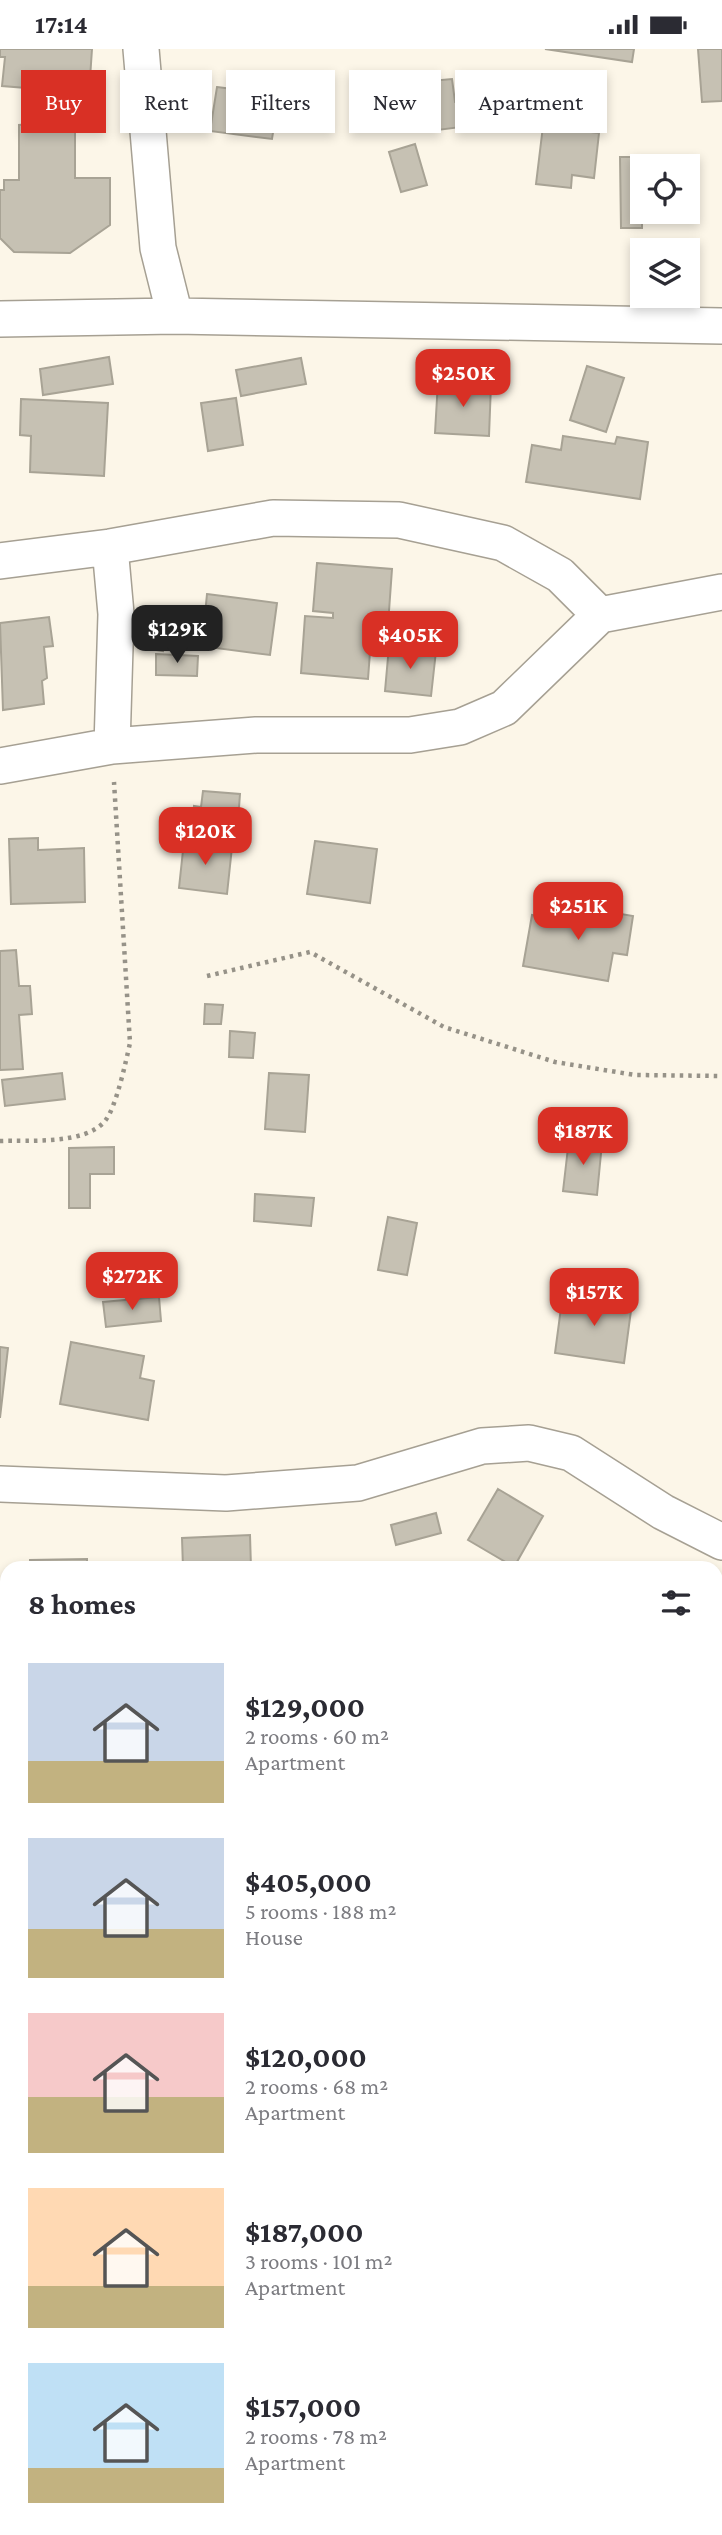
<!DOCTYPE html>
<html lang="en">
<head>
<meta charset="utf-8">
<style>
	:root { --surface:#fff; --page:#f7f7f7; --text:#2b2b33; --muted:#7c7c81; --accent:#d93025 }
	body { margin:0; font-family:"Crimson Pro",serif; background:var(--page); color:var(--text); height:100vh; display:flex; flex-direction:column; font-size:26px; white-space:nowrap }
	* { box-sizing:border-box; margin:0 }
	p { font-size:23px; color:var(--muted) }
	.icon { flex:none; width:38px; height:38px; fill:none; stroke:currentColor; stroke-width:2; stroke-linecap:round; stroke-linejoin:round }
	.map { position:relative; flex:1; overflow:hidden }
	.panel { position:absolute; left:0px; top:1512px; width:723px; height:975px; display:flex; flex-direction:column; background:var(--surface); border-radius:21px 21px 0 0; box-shadow:0 4px 10px #0003 }
	.panel>* { flex:none }
	.guide { position:absolute; left:21px; top:21px; width:681px; height:63px; display:flex; gap:14px }
	.fabs { position:absolute; left:630px; top:105px; display:grid; gap:14px }
	.fabs a { display:grid; place-items:center; width:70px; height:70px; border-radius:0px; background:var(--surface); box-shadow:0 4px 10px #0003; font-size:35px }
	.price { position:absolute; translate:-50% -60px; padding:0 16px; border-radius:14px; background:var(--accent); color:#fff; font-size:23px; line-height:46px; filter:drop-shadow(0 2px 4px #0008) }
	.price::after { content:''; position:absolute; left:50%; top:42px; width:21px; height:16px; margin-left:-10px; background:inherit; clip-path:polygon(0 0,100% 0,50% 100%) }
	.price.active { background:#222; color:#fff }
	ul { padding:0; list-style:none }
	li { display:flex; align-items:center; gap:21px; height:175px; padding:0 28px }
	li span { display:grid; place-items:center; flex:none; width:196px; height:140px; border-radius:0px; color:#555 }
	li>.icon { margin-inline-start:auto }
	span .icon { width:84px; height:84px; fill:#fffc; stroke-width:1 }
	li b { font-size:30px }
	h2 { display:flex; justify-content:space-between; align-items:center; height:84px; padding:0 28px; font-size:30px }
	.pill { padding:0 24px; border-radius:0px; background:var(--surface); box-shadow:0 4px 10px #0003; font-size:24px; line-height:63px }
	.pill.active { background:var(--accent); color:#fff }
	.status { display:flex; justify-content:space-between; align-items:center; height:49px; padding:0 35px; background:var(--surface); direction:ltr }
	.status svg { height:19px; fill:currentColor }
	.map>svg:first-child { display:block }
	.building { fill:#c6c1b3; stroke:#a8a395; stroke-width:2 }
	.lines { fill:none; stroke-linecap:round; stroke-linejoin:round }
	.minor-casing { stroke:#a6a093; stroke-width:38 }
	.path { stroke:#969288; stroke-width:4.5; stroke-dasharray:3.5 5; stroke-linecap:butt }
	.minor { stroke:#fff; stroke-width:35 }
</style>
</head>
<body>
<div class="status"><b>17:14</b><svg viewBox="0 0 49 12"><path d="M0 12V9h3v3zM5 12V6h3v6zM10 12V3h3v9zM15 12V0h3v12zM26 1h20v11H26zM47 4h2v5h-2z"/></svg></div>
<div class="map">
<svg width="722" height="2486" viewBox="0 0 722 2486">
	<rect width="100%" height="100%" fill="#fcf6e8"/>
	<!-- building -->
	<path class="building" d="M0,0H92L89,44L2,37L5,8H0Z
		M545,0H634L632,13Z
		M698,0H722V52L702,53Z
		M452,30L455,53L482,50L485,75L422,83L418,55L433,53L431,32Z
		M217,38L279,46L272,90L210,82Z
		M31,56H66V77H75V129H110V176L70,204L14,203L0,189V141H4V131H19V76L31,75Z
		M543,77L599,84L594,129L572,126L571,139L536,135Z
		M415,95L427,136L401,143L389,103Z
		M620,108H653V117H642V179H621Z
		M109,308L113,335L43,346L40,320Z
		M301,309L306,335L241,347L236,321Z
		M587,317L624,329L606,383L570,371Z
		M438,332L491,335L489,387L435,384Z
		M236,349L243,396L208,402L201,354Z
		M21,350L108,354L104,427L30,423L31,387L20,386Z
		M563,387L615,395L617,388L648,393L640,450L526,433L532,396L561,401Z
		M317,514L392,520L386,604L370,603L368,630L301,624L305,567L333,569V564L313,562Z
		M207,545L277,554L270,606L208,598L209,587L203,586Z
		M49,568L53,597L44,598L47,629L42,632L44,655L3,661L0,574Z
		M145,584L165,587L163,602L143,599Z
		M389,597L436,602L431,647L385,642Z
		M156,605L198,607L197,627L156,626Z
		M203,742L240,745L237,785L192,781L194,757L201,758Z
		M38,789V801L84,799L85,853L11,855L9,790Z
		M184,792L232,798L227,845L179,839Z
		M315,792L377,800L370,854L307,845Z
		M563,855L633,867L627,906L613,904L608,932L523,917L532,866L561,871Z
		M16,901L19,937H30L32,965L19,966L23,1020L0,1021V902Z
		M205,955L223,956L221,975H204Z
		M230,982L255,984L253,1009L229,1008Z
		M62,1024L65,1050L5,1057L2,1031Z
		M269,1024L309,1026L305,1083L265,1080Z
		M569,1090L602,1094L597,1146L563,1142Z
		M114,1098V1125H90V1159H69V1099Z
		M255,1145L314,1149L311,1177L254,1172Z
		M388,1168L417,1174L407,1226L378,1221Z
		M563,1244L632,1254L624,1314L555,1304Z
		M159,1248L161,1272L106,1278L103,1253Z
		M71,1293L144,1307L140,1329L154,1332L148,1371L60,1355Z
		M0,1298L8,1299L0,1369Z
		M498,1440L543,1467L514,1518L468,1491Z
		M436,1464L441,1484L396,1496L391,1476Z
		M250,1486L251,1519H183L182,1489Z
		M87,1510V1519H30V1511Z
		M722,1585V1646L716,1640V1592Z
		M716,1779L722,1783L716,1800Z
		M716,2040L722,2045V2057L716,2066Z
		M716,2093L722,2100V2167L716,2172Z
		M0,2348L7,2353V2382L0,2392Z
		M145,2480H195L193,2486H163Z
		M466,2480H477L485,2486H461Z"/>
	<g class="lines">
		<defs>
			<path id="minor" d="M141,0L158,199L175,267
				M0,270L175,267L722,277
				M110,498L116,565L112,697
				M0,512L110,498L273,469L399,471L503,494L560,526L600,566
				M0,717L112,697L256,686H410L460,678L504,659L600,566L722,543
				M0,1435L226,1444L358,1434L482,1397L529,1394L571,1404L663,1463L722,1493
				M716,1926L722,1918
				M555,2480L559,2486"/>
		</defs>
		<!-- minor casing -->
		<use href="#minor" class="minor-casing"/>
		<!-- path -->
		<path class="path" d="M207,927L310,903L444,978L555,1013L635,1026L722,1027
			M0,1092C28,1091 85,1096 105,1072C116,1059 126,1012 130,994L114,733"/>
		<!-- minor -->
		<use href="#minor" class="minor"/>
	</g>
</svg>
<div class="fabs">
<a><svg class="icon" aria-label="locate" viewBox="0 0 24 24"><circle cx="12" cy="12" r="6"/><path d="M12 2v4M12 18v4M2 12h4M18 12h4"/></svg></a>
<a><svg class="icon" aria-label="layers" viewBox="0 0 24 24"><path d="M12 4l9 5-9 5-9-5zM3 14l9 5 9-5"/></svg></a>
</div>
<b class="price" style="left:463px;top:360px">$250K</b>
<b class="price active" style="left:177px;top:616px">$129K</b>
<b class="price" style="left:410px;top:622px">$405K</b>
<b class="price" style="left:205px;top:818px">$120K</b>
<b class="price" style="left:578px;top:893px">$251K</b>
<b class="price" style="left:583px;top:1118px">$187K</b>
<b class="price" style="left:132px;top:1263px">$272K</b>
<b class="price" style="left:594px;top:1279px">$157K</b>
<div class="guide">
<a class="pill active">Buy</a>
<a class="pill">Rent</a>
<a class="pill">Filters</a>
<a class="pill">New</a>
<a class="pill">Apartment</a>
</div>
<section class="panel">
<h2>8 homes<svg class="icon" aria-label="filters" viewBox="0 0 24 24"><path d="M4 7h16M4 17h16"/><circle cx="9" cy="7" r="2"/><circle cx="15" cy="17" r="2"/></svg></h2>
<ul>
<li><span style="background:linear-gradient(#c9d6e8 70%,#c2b280 0)"><svg class="icon" aria-label="home" viewBox="0 0 24 24"><path d="M3 11l9-7 9 7M6 9v11h12V9"/></svg></span><div><b>$129,000</b><p>2 rooms · 60 m²</p><p>Apartment</p></div></li>
<li><span style="background:linear-gradient(#c9d6e8 65%,#c2b280 0)"><svg class="icon" aria-label="home" viewBox="0 0 24 24"><path d="M3 11l9-7 9 7M6 9v11h12V9"/></svg></span><div><b>$405,000</b><p>5 rooms · 188 m²</p><p>House</p></div></li>
<li><span style="background:linear-gradient(#f6c9c9 60%,#c2b280 0)"><svg class="icon" aria-label="home" viewBox="0 0 24 24"><path d="M3 11l9-7 9 7M6 9v11h12V9"/></svg></span><div><b>$120,000</b><p>2 rooms · 68 m²</p><p>Apartment</p></div></li>
<li><span style="background:linear-gradient(#ffd9b3 70%,#c2b280 0)"><svg class="icon" aria-label="home" viewBox="0 0 24 24"><path d="M3 11l9-7 9 7M6 9v11h12V9"/></svg></span><div><b>$187,000</b><p>3 rooms · 101 m²</p><p>Apartment</p></div></li>
<li><span style="background:linear-gradient(#bfe0f5 75%,#c2b280 0)"><svg class="icon" aria-label="home" viewBox="0 0 24 24"><path d="M3 11l9-7 9 7M6 9v11h12V9"/></svg></span><div><b>$157,000</b><p>2 rooms · 78 m²</p><p>Apartment</p></div></li>
</ul>
</section>
</div>
</body>
</html>
